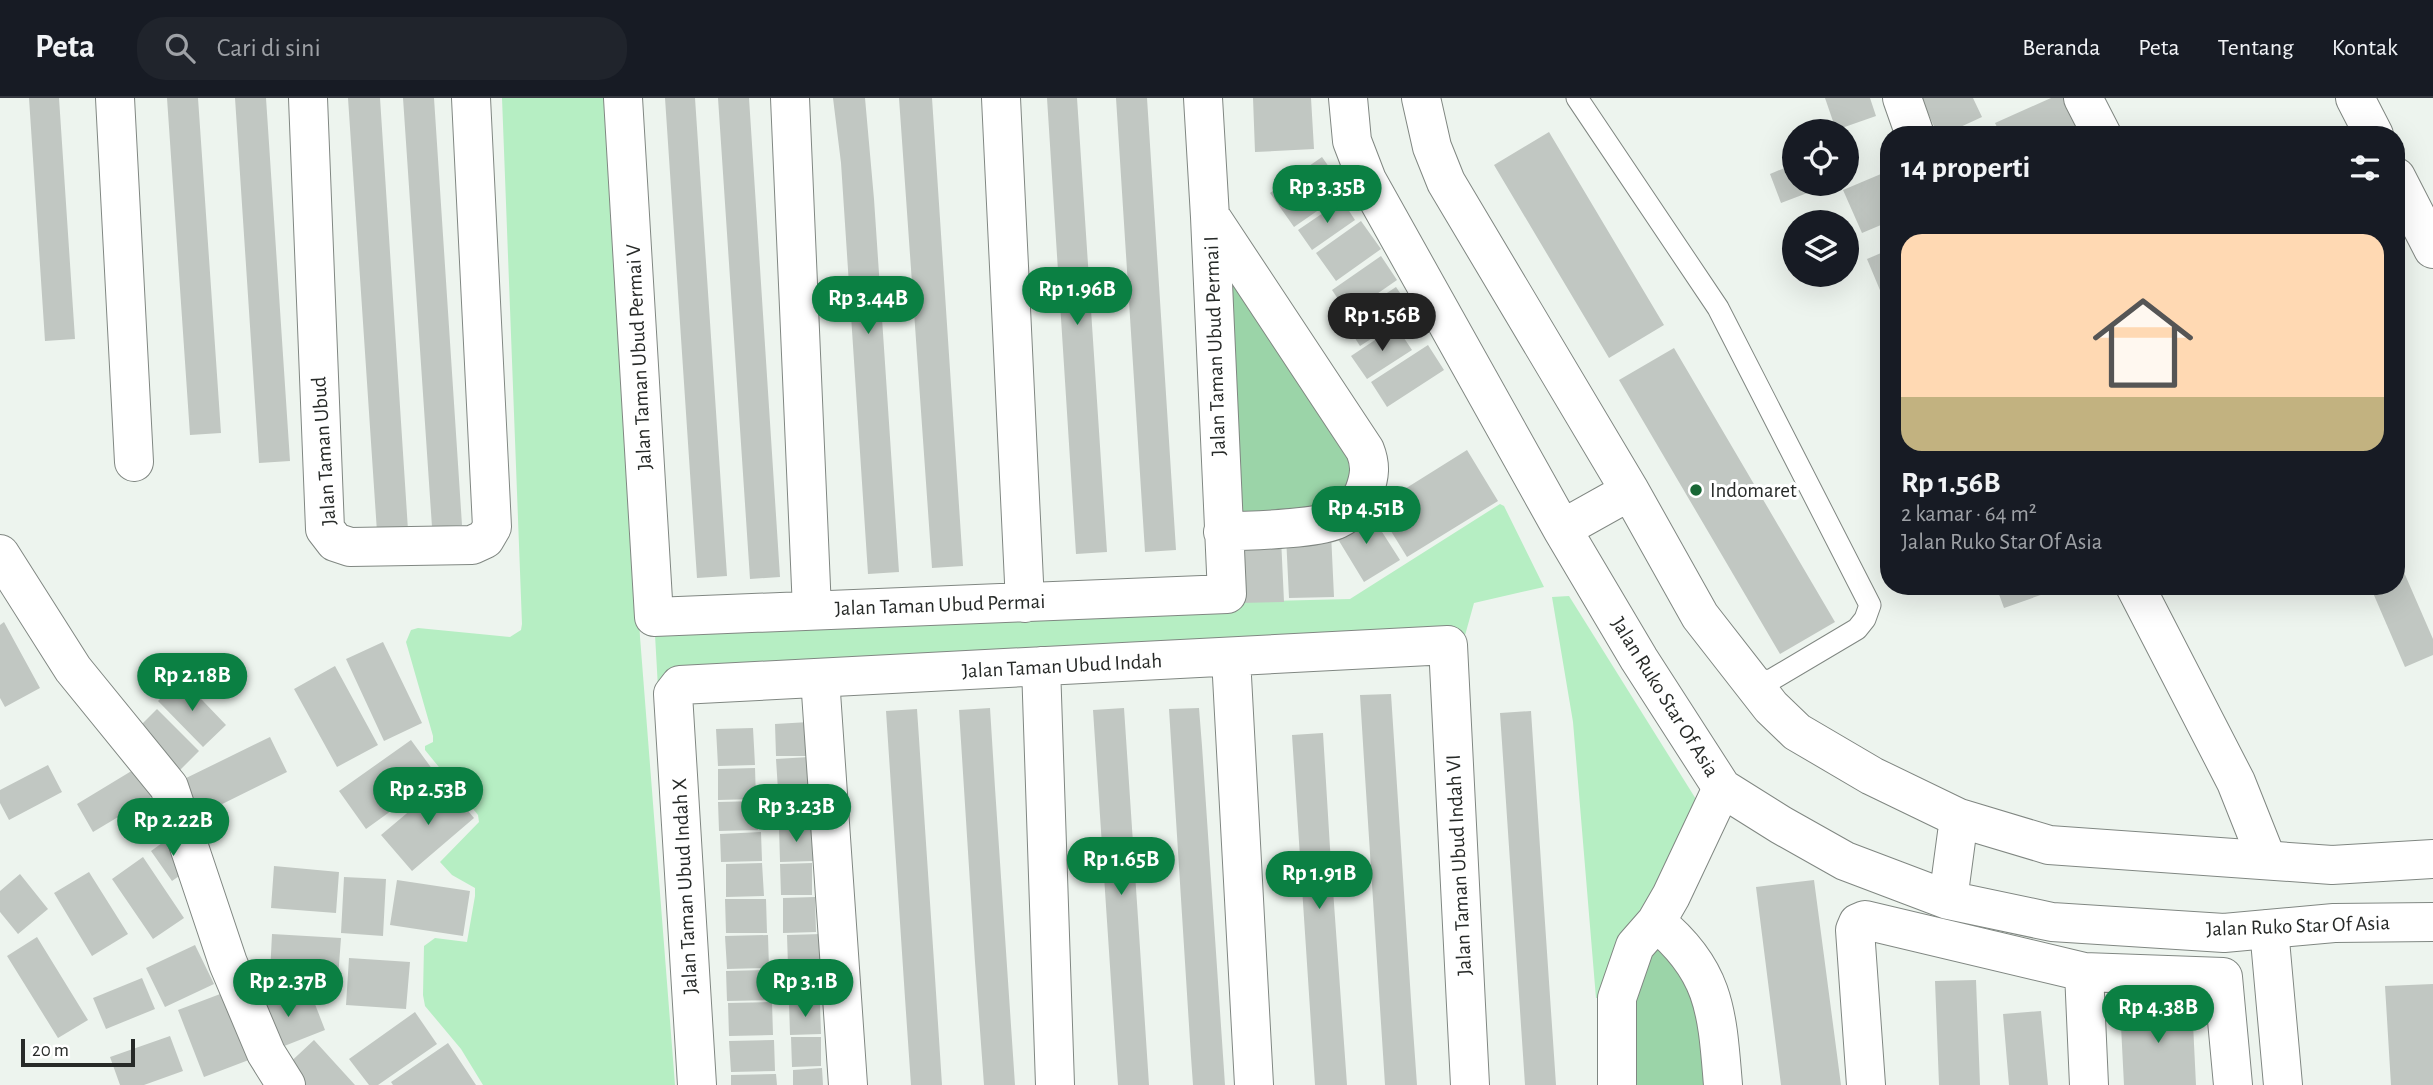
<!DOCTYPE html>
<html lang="id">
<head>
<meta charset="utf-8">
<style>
	:root { --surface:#171b24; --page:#20242c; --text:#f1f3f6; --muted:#9ea1a6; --line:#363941; --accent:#0b8043 }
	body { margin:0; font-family:"Alegreya Sans",sans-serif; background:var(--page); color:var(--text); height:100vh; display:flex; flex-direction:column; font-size:26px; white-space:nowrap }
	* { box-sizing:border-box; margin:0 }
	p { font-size:23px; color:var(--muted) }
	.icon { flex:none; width:38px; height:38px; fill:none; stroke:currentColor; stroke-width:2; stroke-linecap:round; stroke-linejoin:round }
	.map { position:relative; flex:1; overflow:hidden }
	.sheet { position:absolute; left:1880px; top:28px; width:525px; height:469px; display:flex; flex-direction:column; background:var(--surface); border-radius:28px; box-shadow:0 7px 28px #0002 }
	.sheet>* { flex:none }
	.buttons { position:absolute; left:1782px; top:21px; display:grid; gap:14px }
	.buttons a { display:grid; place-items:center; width:77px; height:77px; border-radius:50%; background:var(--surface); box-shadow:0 7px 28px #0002; font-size:35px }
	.scale { position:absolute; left:21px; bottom:18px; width:114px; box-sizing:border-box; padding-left:7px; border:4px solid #272a28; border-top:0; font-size:19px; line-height:24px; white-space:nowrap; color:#272a28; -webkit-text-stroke:5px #fff; paint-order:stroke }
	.price { position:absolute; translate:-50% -60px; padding:0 16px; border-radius:24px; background:var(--accent); color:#fff; font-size:23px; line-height:46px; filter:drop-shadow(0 2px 4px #0008) }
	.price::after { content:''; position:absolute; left:50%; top:42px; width:21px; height:16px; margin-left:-10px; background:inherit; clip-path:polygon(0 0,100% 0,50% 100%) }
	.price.current { background:#222; color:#fff }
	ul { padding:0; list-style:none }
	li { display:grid; align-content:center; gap:14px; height:371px; padding:0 21px }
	li span { display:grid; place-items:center; height:217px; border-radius:21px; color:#555 }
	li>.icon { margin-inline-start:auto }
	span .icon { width:126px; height:126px; fill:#fffc; stroke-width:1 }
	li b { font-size:30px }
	h2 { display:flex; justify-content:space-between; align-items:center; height:84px; padding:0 21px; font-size:30px }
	header { display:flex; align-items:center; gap:42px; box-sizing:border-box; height:98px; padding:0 35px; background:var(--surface); border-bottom:2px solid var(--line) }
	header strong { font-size:33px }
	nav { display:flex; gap:38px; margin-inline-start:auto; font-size:24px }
	.search { width:490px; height:63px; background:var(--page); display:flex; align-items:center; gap:18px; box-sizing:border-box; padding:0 24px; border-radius:28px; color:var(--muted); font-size:26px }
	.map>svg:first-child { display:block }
	.green { fill:#b6eec3 }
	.forest { fill:#9bd4a8 }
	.building { fill:#c1c7c2 }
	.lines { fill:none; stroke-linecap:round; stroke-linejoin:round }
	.service-casing { stroke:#808782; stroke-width:23 }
	.minor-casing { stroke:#808782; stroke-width:40 }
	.tertiary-casing { stroke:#808782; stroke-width:40 }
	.service { stroke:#fff; stroke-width:21 }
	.minor { stroke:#fff; stroke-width:38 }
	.tertiary { stroke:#fff; stroke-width:38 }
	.poi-dot { fill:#196736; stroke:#fff; stroke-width:2.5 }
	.labels { text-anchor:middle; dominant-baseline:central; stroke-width:6; stroke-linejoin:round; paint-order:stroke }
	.street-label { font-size:21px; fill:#272a28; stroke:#fff }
	.poi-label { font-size:21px; fill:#272a28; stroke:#fff; text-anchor:start }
</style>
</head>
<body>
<header>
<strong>Peta</strong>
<div class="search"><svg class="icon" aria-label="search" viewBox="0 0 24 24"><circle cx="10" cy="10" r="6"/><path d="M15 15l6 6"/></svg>Cari di sini</div>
<nav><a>Beranda</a><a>Peta</a><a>Tentang</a><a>Kontak</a></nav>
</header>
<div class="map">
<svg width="2433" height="987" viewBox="0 0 2433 987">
	<rect width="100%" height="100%" fill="#edf4ee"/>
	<!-- green -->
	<path class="green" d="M502,0H611L640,539L675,987H483L461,951L425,908L423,897L424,848L435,840L467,844L475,798V790L452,777L440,764L479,724L478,717L425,652V648L433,644V638L406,544L411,532L418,530L510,539L521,532L522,526Z
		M1500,406L1504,408L1544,489L1474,505L1464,541L658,590L654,519L1350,501Z
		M1569,498L1709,722L1617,900H1596L1573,624L1552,499Z"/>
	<!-- forest -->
	<path class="forest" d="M1210,119L1365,352L1362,398L1223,434Z
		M1677,841L1723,987H1617L1635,848Z"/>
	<!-- building -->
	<path class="building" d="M29,0H59L75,241L45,243Z
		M167,0H198L221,335L190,337Z
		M235,0H266L290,363L259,365Z
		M348,0H380L408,432L377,434Z
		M403,0H434L462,427L432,429Z
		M665,0H695L727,478L697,480Z
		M718,0H749L780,479L750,481Z
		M833,0H865L874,101L899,474L868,476L841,65Z
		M899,0H932L963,468L932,470Z
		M1047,0H1077L1107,454L1076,456Z
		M1116,0H1147L1176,452L1145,454Z
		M1253,0H1311L1314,51L1255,54Z
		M1825,0H1870L1876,18L1836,32Z
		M1921,0H1973L1982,19L1943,37H1938Z
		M2051,0H2068L2084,37H2001L1995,25Z
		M1549,34L1664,227L1609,260L1494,67Z
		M1322,59L1346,93L1294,129L1270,95Z
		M1794,66V86H1831L1781,105L1770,76Z
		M1888,73V124L1862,135L1843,92Z
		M1342,102L1355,122L1312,152L1298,132Z
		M1361,123L1381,151L1336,183L1316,155Z
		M1888,152V194L1882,197L1867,161Z
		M1381,158L1397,182L1348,216L1332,192Z
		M1396,189L1413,214L1360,248L1344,223Z
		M1396,228L1412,252L1367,281L1351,258Z
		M1428,247L1444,272L1387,309L1371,284Z
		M1674,250L1835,524L1780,556L1619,282Z
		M1467,352L1498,403L1407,459L1376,409Z
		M1368,412L1400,462L1364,484L1333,433Z
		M1331,435L1334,499L1289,500L1286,438Z
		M1281,440L1284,504L1239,505L1236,442Z
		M2403,472L2433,541V557L2405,569L2370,488H2396V475Z
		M1996,488H2054L2055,492L2004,510Z
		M4,524L40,590L5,609L0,600V527Z
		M383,544L422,625L384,643L346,561Z
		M335,568L378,647L337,669L294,591Z
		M181,580L226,627L203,649L158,603Z
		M1391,596L1412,917L1417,987H1385L1365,678L1360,597Z
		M990,610L995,690L1015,987H984L975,864L959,612Z
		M1124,610L1138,820L1149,987H1118L1116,959L1093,612Z
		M1199,610L1202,648L1225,987H1193L1191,959L1169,611Z
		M157,611L199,653L176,676L134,634Z
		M917,611L934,864L942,987H911L905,900L886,613Z
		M1531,613L1543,795L1556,987H1525L1500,615Z
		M809,624L810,658H776L775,626Z
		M753,630L755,667L718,668L716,631Z
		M1323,635L1330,750L1347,987H1315L1313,957L1292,637Z
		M270,639L287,674L196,719L178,684Z
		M411,642L438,679L366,731L339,693Z
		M809,659L810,691L778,692L776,661Z
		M143,666L160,694L93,734L77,706Z
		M48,667L62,694L9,722L0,705V692Z
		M755,670L756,701L718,702V671Z
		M444,684L474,720L412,773L381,737Z
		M778,694H811L813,726H779Z
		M757,703L758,732L719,733L718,704Z
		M779,729H812L813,763L780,764Z
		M761,734L762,763L721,764L720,736Z
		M173,737L195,767L172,783L151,753Z
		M143,759L184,820L153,841L112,781Z
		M762,765L764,798L726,799V766Z
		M812,765V797H781L780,766Z
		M274,768L339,774L336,815L271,810Z
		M89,774L128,836L92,858L54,795Z
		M20,776L48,811L18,836L0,814V793Z
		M344,779L386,781L383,838L341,835Z
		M397,782L470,793L463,838L390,827Z
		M1814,782L1841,987H1781L1756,789Z
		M815,799L816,834L783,835V800Z
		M725,801H766L767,835H726Z
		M272,836L341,840L338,880L270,876Z
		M822,836L823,867L788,868L787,837Z
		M768,837L769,870L727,871L725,838Z
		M37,839L88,922L58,940L7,858Z
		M195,847L214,886L165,909L146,870Z
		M349,860L410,864L406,911L346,907Z
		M788,870H823L824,902L789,903Z
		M769,872L770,902L727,903L726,873Z
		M142,880L155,911L106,931L93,900Z
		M1976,882L1980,987H1939L1935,883Z
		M2433,886V987H2391L2385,888Z
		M308,888L325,932L269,954L251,909Z
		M236,890L262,957L204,979L178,912Z
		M772,904L773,937L729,938L728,905Z
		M789,905H820L821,936L790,937Z
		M2192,905L2196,987H2124L2120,908Z
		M2041,913L2048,987H2009L2003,916Z
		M415,914L437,946L378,987H369L349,961Z
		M170,938L183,973L144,987H120L110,959Z
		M791,939H821V968L792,969Z
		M314,942L355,987H298L283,971Z
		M774,942L775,973L731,974L729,943Z
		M448,945L476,987H393L391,984Z
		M822,970L823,987H793V972Z
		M776,976L777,987H731V977Z"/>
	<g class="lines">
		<defs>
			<path id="service" d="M1577,0L1718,210L1870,507L1865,521L1857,531L1771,582L1758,583L1747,578"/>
			<path id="minor" d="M115,0L134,364
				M308,0L325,431L335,444L350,449L472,447L485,441L492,429L471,0
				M623,0L654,519L1227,496L1210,119L1203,0
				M790,0L812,512
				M1001,0L1025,505
				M1902,0L1915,37
				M2083,0L2102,37
				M2355,0L2374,37
				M2396,79L2433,151
				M1211,119L1365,352C1371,367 1370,378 1364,394C1359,405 1349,416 1338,421C1316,432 1250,432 1223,434
				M0,456L73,571L169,689L228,865L266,955L286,987
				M2135,488L2236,684L2267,762
				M1231,560L1254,987
				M1041,568L1055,987
				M820,580L848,987
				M1656,824C1716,873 1717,915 1723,987
				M2269,831L2283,987
				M2084,874L2089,987
				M697,987L673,596L680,587L1448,547L1470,987
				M1617,987V900L1635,848L1656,824L1671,798L1722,690
				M1866,987L1855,832L1858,825L1865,822L2084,874L2223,879L2233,987"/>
			<path id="tertiary" d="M1348,0L1352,43L1367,82L1562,431L1639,561L1722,690L1781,727L1845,763L1948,802L2052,824L2224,835L2334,825L2433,824
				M1421,0L1432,49L1446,84L1630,393L1700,518L1771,609L1797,634L1872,678L1959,720L2049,747L2332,767L2433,761
				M1562,431L1630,393
				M1948,802L1959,720"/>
		</defs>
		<!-- service casing -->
		<use href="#service" class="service-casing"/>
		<!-- minor casing -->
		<use href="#minor" class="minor-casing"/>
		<!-- tertiary casing -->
		<use href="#tertiary" class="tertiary-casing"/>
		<!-- service -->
		<use href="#service" class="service"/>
		<!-- minor -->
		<use href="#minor" class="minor"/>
		<!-- tertiary -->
		<use href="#tertiary" class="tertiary"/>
	</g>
	<!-- markers -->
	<circle class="poi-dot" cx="1696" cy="392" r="7"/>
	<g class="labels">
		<!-- street labels -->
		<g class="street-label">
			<text transform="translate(1215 248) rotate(-92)">Jalan Taman Ubud Permai I</text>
			<text transform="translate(639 259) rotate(-93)">Jalan Taman Ubud Permai V</text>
			<text transform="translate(324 353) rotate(-94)">Jalan Taman Ubud</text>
			<text transform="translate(940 507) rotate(-2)">Jalan Taman Ubud Permai</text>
			<text transform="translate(1062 568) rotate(-3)">Jalan Taman Ubud Indah</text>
			<text transform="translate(1665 599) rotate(58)">Jalan Ruko Star Of Asia</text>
			<text transform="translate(1459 767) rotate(-93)">Jalan Taman Ubud Indah VI</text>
			<text transform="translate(685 788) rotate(-93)">Jalan Taman Ubud Indah X</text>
			<text transform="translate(2298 828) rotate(-2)">Jalan Ruko Star Of Asia</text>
		</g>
		<!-- poi labels -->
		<g class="poi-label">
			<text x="1710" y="392">Indomaret</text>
		</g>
	</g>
</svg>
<div class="buttons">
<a><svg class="icon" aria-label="locate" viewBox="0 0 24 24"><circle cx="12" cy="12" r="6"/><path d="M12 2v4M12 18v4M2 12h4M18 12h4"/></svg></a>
<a><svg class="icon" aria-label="layers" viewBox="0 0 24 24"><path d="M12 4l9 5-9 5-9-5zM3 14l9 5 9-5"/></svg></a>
</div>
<div class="scale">20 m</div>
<b class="price" style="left:1327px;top:127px">Rp 3.35B</b>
<b class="price" style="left:1077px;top:229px">Rp 1.96B</b>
<b class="price" style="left:868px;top:238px">Rp 3.44B</b>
<b class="price current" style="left:1382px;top:255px">Rp 1.56B</b>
<b class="price" style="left:1366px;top:448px">Rp 4.51B</b>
<b class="price" style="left:192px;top:615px">Rp 2.18B</b>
<b class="price" style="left:428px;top:729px">Rp 2.53B</b>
<b class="price" style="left:796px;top:746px">Rp 3.23B</b>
<b class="price" style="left:173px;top:760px">Rp 2.22B</b>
<b class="price" style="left:1121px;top:799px">Rp 1.65B</b>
<b class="price" style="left:1319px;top:813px">Rp 1.91B</b>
<b class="price" style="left:288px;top:921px">Rp 2.37B</b>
<b class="price" style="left:805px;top:921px">Rp 3.1B</b>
<b class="price" style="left:2158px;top:947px">Rp 4.38B</b>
<section class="sheet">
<h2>14 properti<svg class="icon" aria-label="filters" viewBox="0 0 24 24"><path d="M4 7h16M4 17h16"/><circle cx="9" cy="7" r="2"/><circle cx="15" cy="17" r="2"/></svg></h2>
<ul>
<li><span style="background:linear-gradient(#ffd9b3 75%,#c2b280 0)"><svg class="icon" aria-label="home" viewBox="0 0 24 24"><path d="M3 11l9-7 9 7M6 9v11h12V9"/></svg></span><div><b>Rp 1.56B</b><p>2 kamar · 64 m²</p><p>Jalan Ruko Star Of Asia</p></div></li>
</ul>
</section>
</div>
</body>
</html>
